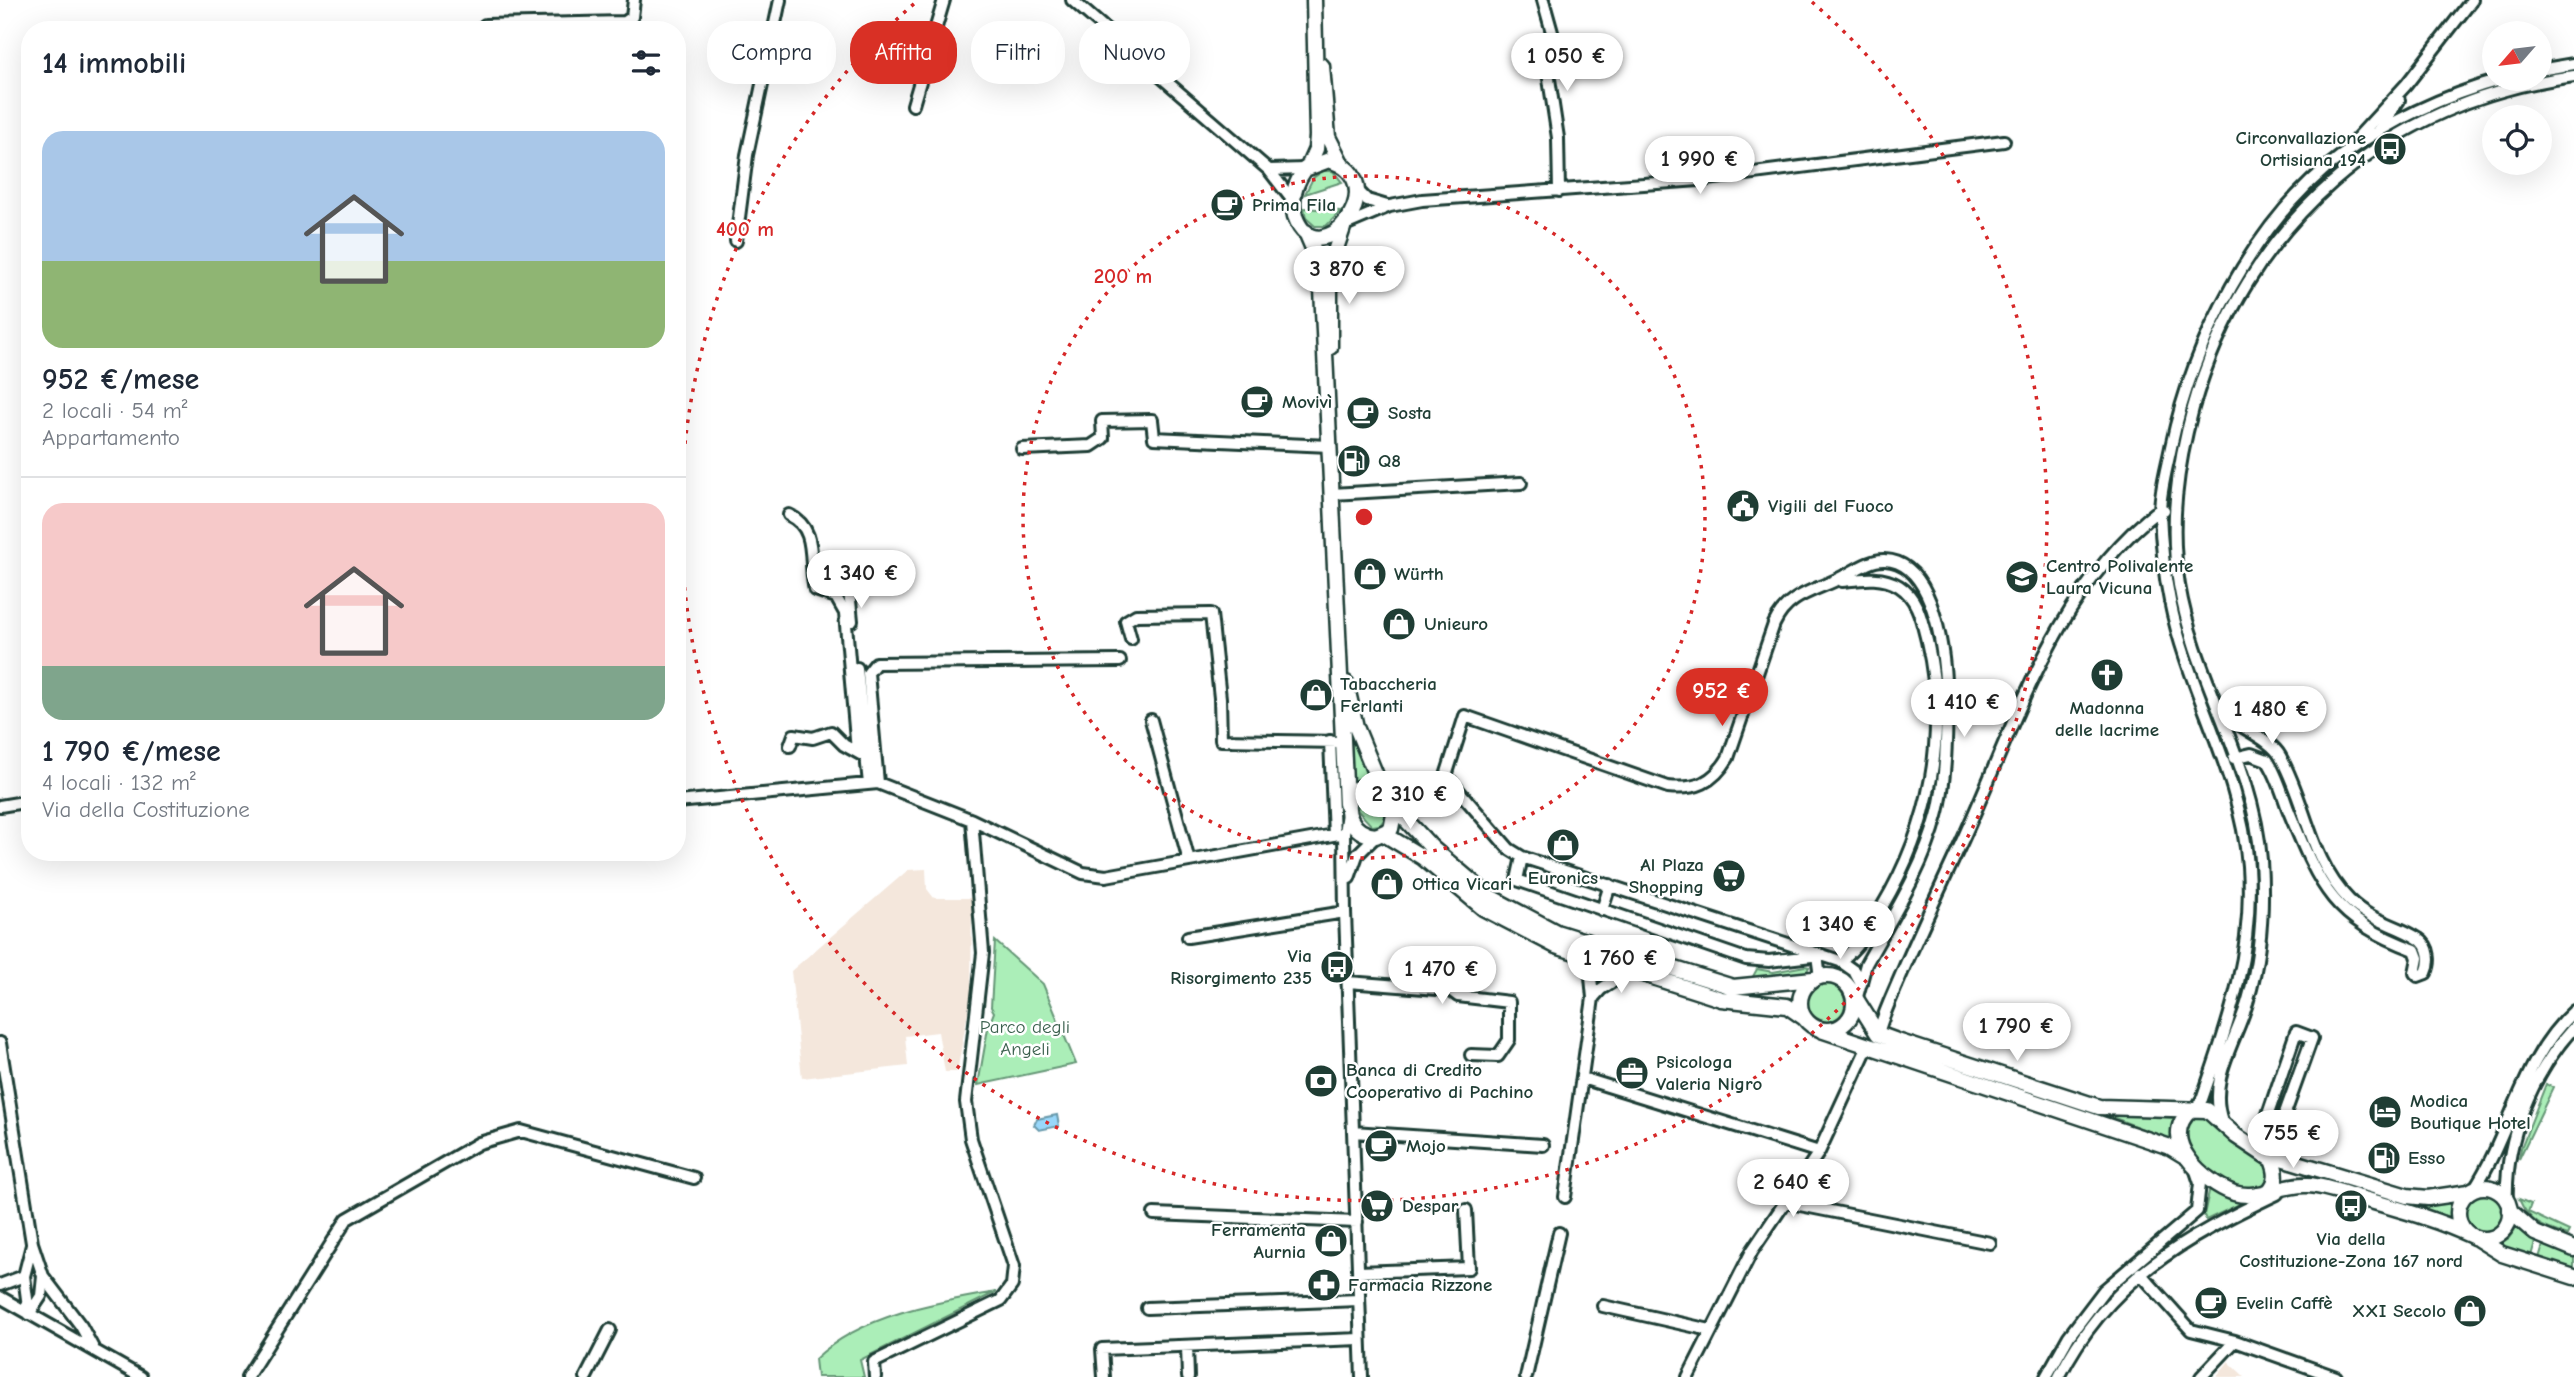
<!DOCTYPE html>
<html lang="it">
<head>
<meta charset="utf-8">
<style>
	:root { --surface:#fff; --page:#f2f2f3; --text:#1f2937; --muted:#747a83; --line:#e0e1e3; --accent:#d93025 }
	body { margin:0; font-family:"Comic Neue",sans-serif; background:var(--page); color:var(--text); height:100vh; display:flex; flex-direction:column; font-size:26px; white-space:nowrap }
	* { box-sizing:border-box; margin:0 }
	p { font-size:23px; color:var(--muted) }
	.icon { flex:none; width:38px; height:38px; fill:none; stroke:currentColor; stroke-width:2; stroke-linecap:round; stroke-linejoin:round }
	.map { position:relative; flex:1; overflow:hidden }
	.drawer { position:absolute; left:21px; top:21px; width:665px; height:840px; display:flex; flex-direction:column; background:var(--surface); border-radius:28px; box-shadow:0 7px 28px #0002 }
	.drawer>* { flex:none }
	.hud { position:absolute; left:707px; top:21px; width:665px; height:63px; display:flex; gap:14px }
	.needle { width:46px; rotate:242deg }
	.tools { position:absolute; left:2482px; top:21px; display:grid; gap:14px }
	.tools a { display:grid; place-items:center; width:70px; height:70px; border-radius:50%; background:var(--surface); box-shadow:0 7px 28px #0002; font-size:35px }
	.price { position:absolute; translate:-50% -60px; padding:0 16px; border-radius:24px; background:#fff; color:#222; font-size:23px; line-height:46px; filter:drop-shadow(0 2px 4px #0008) }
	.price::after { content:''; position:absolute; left:50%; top:42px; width:21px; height:16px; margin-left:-10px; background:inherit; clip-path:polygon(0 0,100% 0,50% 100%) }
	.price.selected { background:var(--accent); color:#fff }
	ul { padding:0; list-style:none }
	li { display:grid; align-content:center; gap:14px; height:371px; padding:0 21px }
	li+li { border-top:2px solid var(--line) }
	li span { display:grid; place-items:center; height:217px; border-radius:21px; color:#555 }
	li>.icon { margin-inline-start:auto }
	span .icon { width:126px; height:126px; fill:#fffc; stroke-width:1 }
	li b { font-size:30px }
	h2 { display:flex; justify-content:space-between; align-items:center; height:84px; padding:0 21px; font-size:30px }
	.pill { padding:0 24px; border-radius:28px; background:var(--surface); box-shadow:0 7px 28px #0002; font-size:24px; line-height:63px }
	.pill.selected { background:var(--accent); color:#fff }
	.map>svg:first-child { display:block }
	.built { fill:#f4e7dc }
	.green { fill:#abeeb8; stroke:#659676; stroke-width:2 }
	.water { fill:#99d7fa; stroke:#6899ab; stroke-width:2 }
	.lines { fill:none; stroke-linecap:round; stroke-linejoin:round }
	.minor-casing { stroke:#1f3d34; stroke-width:16 }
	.major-casing { stroke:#1f3d34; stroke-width:19 }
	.minor { stroke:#fff; stroke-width:10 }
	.major { stroke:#fff; stroke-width:14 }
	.ring { fill:none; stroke:#d62828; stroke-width:3.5; stroke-dasharray:3.5 7 }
	.labels { text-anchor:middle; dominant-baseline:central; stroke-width:5; stroke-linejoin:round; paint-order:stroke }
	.poi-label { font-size:19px; font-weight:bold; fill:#1f3d34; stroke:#fff; text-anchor:start }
	.park-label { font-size:19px; fill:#3b604e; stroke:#fff }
	.centre { fill:#d62828; stroke:#fff; stroke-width:3.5 }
	.ring-label { font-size:21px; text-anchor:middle; font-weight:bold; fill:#d62828; stroke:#fff; stroke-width:5; stroke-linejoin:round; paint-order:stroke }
</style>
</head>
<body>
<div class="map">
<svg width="2574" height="1377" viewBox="0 0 2574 1377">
	<rect width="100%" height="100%" fill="#fff"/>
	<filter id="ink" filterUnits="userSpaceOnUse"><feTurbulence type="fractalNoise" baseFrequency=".0143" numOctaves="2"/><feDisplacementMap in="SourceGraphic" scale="14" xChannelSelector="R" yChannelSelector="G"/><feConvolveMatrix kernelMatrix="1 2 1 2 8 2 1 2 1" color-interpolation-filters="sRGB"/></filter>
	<g filter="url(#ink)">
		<!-- built -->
		<path class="built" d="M926,869L927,889L934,898H972L971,995L957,1072H945L938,1032L905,1036L908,1066L802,1078L791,971L908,870Z
			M2229,1361V1362L2245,1377H2216Z"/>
		<!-- green -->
		<path class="green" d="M1323,171H1333L1342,182L1305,194L1313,178Z
			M1304,208L1341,211L1326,226H1315L1306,218Z
			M1348,727L1369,777L1352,782Z
			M1366,795C1378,795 1386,805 1386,817L1380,825L1372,826L1357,810L1360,798Z
			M995,941L1043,984L1076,1064L978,1085L988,1028L994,1012L991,1007Z
			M1805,966L1809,967L1806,973L1750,982L1757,969L1773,972Z
			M1807 1003a19 19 0 1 1 38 0a19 19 0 1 1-38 0Z
			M2546,1084L2553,1088L2519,1159L2521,1148Z
			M2102,1113L2175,1118L2173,1141Z
			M2200,1115L2207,1116L2240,1148L2266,1162L2269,1180L2262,1187C2255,1188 2246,1190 2239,1189C2213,1182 2181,1151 2187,1123Z
			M2210,1187L2244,1202L2206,1220L2204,1215Z
			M2464 1214a21 21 0 1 1 42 0a21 21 0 1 1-42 0Z
			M2457,1198L2454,1218L2421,1208V1203Z
			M2519,1199L2531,1204L2528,1212L2569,1231L2567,1235C2544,1228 2529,1223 2519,1199Z
			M2516,1228L2535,1242L2531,1256L2498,1245L2509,1238Z
			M2543,1245L2574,1256V1270L2539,1258Z
			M996,1292L860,1360L864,1377H817L815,1359C861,1315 936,1302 996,1292Z"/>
		<!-- water -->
		<path class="water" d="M1057,1115L1059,1126L1039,1130L1034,1125L1037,1119Z"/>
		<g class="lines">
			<defs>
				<path id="minor" d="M1072,0L1269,170L1293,201
					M1543,0L1555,43L1548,72L1558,138L1559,191
					M485,25L625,22L632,17L634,0
					M2539,70L2574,64
					M913,105L944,0
					M2379,130L2399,100
					M2350,146L2406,85L2472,0
					M1269,170L1305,169
					M1355,188L1367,200L1387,206
					M1345,225L1390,206L1422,200L1699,180L2004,141
					M736,241L747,155L780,0
					M1022,449L1091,446L1103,438L1102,421L1152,420L1154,438L1330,446
					M1332,494L1521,483
					M789,515C819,529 808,562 815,590L836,597L845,613L857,751
					M849,590L852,621
					M1131,639L1126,621L1136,615L1211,614L1220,698L1221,740L1341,742
					M857,668L869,784
					M2222,710C2238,729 2269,737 2280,756C2306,802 2310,861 2349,900C2371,922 2397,924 2419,939C2430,946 2431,962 2426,973L2418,976L2415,973L2418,958L2415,950C2332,919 2320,887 2288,809C2282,793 2277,774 2267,760L2251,754L2234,758
					M1151,720L1189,861
					M1330,741L1334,835
					M790,746L794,735L813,738L831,732L844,745L862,755
					M878,783L868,673L876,663L1120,661
					M677,802L878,783L972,820L1083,873L1106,876L1344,833
					M0,806L30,801
					M1347,813L1344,833L1345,912L1362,1377
					M1522,857L1517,880L1746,959L1769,961L1812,956
					M1349,878L1357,855L1376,836
					M1602,910L1610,885
					M1188,937L1345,912
					M1817,955L1820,977
					M1840,961C1859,947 1869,928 1882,907C1930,826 1949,735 1927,641C1922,621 1918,598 1899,586C1881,575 1861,579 1842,581
					M1348,982L1450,990L1458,996L1509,1002V1040L1498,1056L1471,1055
					M1593,998L1601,989L1631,970
					M1855,1004L1866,964C1892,917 1923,869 1937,816C1951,767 1960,563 1885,560C1872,559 1857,569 1846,575C1818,591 1789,592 1774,624L1728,758C1713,783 1696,790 1668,787L1465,716L1446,776L1509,849L1522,857L1840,961L1854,971L1861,984
					M1878,1034C1883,1014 1893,994 1901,975C1921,929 1942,884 1963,839C2016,723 2055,589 2160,509L2164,510
					M0,1043L32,1243L43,1276L81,1326L94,1350
					M1582,1078L1819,1152
					M2195,1110L2202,1099C2229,1021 2254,951 2248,866C2241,772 2188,692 2170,601C2164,572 2161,541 2160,512C2160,491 2167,467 2171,447C2193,343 2253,221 2341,156C2389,121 2445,95 2503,79
					M2222,1121C2207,1079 2237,1040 2248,1000C2261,955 2264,907 2261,860C2254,763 2195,680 2179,585C2169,524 2177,467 2193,408C2245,225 2385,101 2574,76
					M1353,1132L1543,1145
					M2270,1155L2312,1038L2296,1032L2266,1120L2281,1128
					M2474,1189C2512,1131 2521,1059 2574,1011
					M1565,1197L1593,998L1591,977L1582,954
					M1785,1202L1990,1243
					M2507,1203C2504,1140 2532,1073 2574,1027
					M1154,1214L1357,1222
					M1358,1272L1469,1268L1466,1210
					M2140,1273L2191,1330L2235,1341L2336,1377
					M24,1276L29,1314
					M0,1285L24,1276L32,1245
					M0,1297L141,1377
					M1603,1306L1710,1330
					M1147,1308L1359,1300
					M29,1314L41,1296L43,1276
					M1187,1346L1188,1377
					M247,1377L347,1219L479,1143L521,1131L694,1178
					M586,1377L610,1330
					M875,1377L874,1362L1001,1300L1012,1285L1014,1266L971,1139L966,1102L983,953L972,820
					M1104,1377L1102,1349L1360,1339
					M1526,1377L1559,1233
					M1688,1377L1752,1251L1819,1152L1868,1046
					M2046,1377L2069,1336L2104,1290L2197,1211L2200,1183L2195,1168
					M2059,1377C2107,1281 2184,1238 2277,1194
					M2201,1377L2235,1341"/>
				<path id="major" d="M1322,66L1328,137L1342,165
					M1329,160C1399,181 1318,281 1295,216C1290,199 1295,183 1305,169Z
					M1308,167L1316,149L1317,136L1314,0
					M1306,232L1321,267L1346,804
					M1330,347V266L1343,228
					M1346,683L1356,727L1382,790
					M1371,784L1388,794L1395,808L1391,829L1376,836C1351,834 1342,810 1352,790Z
					M1395,808L1432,848L1490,897L1556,932L1733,987L1813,979
					M1384,834L1422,857L1483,908L1556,946L1721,999L1787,1006L1803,1017
					M1800 1003a27 27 0 1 1 54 0a27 27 0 1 1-54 0Z
					M1851,991L1878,1034L1897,1041L2099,1107L2207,1110L2236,1136L2272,1160C2277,1172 2278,1181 2269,1191
					M1821,1030L2170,1147L2188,1158
					M2191,1110C2156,1140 2205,1183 2234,1193C2259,1201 2282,1183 2308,1185C2325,1186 2343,1193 2360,1198C2398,1209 2436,1219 2472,1236
					M2268,1154L2407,1196L2428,1198L2469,1192
					M2458 1213a26 26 0 1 1 52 0a26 26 0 1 1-52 0Z
					M2509,1210L2535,1233L2574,1249
					M2478,1239L2502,1254L2574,1277"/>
			</defs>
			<!-- minor casing -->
			<use href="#minor" class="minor-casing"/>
			<!-- major casing -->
			<use href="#major" class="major-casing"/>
			<!-- minor -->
			<use href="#minor" class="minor"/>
			<!-- major -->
			<use href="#major" class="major"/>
		</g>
	</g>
	<!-- distance rings -->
	<g class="ring">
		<circle cx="1364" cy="517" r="341"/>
		<path d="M1812 2A683 683 0 1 1 916 2"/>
	</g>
	<!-- icons -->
	<defs>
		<symbol id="bus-disc" viewBox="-11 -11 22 22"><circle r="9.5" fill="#1f3d34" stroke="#fff"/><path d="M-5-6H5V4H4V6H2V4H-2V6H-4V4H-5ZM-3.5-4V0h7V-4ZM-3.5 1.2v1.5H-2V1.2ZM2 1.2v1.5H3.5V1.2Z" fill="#fff"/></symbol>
		<symbol id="cafe-disc" viewBox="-11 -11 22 22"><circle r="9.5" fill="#1f3d34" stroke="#fff"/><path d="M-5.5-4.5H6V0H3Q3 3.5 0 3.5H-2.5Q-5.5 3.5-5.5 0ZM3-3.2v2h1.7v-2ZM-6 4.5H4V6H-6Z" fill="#fff"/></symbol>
		<symbol id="fuel-disc" viewBox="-11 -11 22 22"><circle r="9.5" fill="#1f3d34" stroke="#fff"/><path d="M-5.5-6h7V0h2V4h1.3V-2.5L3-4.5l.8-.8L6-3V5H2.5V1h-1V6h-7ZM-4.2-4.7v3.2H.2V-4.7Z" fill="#fff"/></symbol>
		<symbol id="civic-disc" viewBox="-11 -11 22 22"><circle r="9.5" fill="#1f3d34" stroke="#fff"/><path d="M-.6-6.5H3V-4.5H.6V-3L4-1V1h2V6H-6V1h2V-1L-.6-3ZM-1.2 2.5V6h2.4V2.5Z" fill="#fff"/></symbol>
		<symbol id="shop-disc" viewBox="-11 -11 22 22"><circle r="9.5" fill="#1f3d34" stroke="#fff"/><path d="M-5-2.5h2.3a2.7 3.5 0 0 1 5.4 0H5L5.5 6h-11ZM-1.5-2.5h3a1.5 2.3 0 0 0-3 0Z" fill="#fff"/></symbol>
		<symbol id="school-disc" viewBox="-11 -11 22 22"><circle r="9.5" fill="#1f3d34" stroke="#fff"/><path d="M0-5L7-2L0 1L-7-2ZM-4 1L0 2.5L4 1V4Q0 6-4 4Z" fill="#fff"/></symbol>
		<symbol id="church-disc" viewBox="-11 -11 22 22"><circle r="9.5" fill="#1f3d34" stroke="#fff"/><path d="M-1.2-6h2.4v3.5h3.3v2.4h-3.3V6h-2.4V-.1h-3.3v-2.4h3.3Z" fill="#fff"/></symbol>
		<symbol id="supermarket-disc" viewBox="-11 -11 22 22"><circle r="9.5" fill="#1f3d34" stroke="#fff"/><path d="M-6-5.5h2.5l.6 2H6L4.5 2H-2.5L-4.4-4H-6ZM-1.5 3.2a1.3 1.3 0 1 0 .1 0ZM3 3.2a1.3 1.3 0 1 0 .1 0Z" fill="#fff"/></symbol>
		<symbol id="office-disc" viewBox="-11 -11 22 22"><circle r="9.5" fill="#1f3d34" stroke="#fff"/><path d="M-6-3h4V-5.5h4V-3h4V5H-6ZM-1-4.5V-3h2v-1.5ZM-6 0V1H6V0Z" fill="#fff"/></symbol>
		<symbol id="bank-disc" viewBox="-11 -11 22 22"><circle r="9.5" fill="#1f3d34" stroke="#fff"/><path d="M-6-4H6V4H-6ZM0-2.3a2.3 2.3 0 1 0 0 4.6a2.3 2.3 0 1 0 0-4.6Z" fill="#fff"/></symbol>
		<symbol id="hotel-disc" viewBox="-11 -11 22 22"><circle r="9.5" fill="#1f3d34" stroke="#fff"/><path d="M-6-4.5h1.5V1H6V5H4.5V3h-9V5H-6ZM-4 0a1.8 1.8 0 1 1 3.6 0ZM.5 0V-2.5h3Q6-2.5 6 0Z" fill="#fff"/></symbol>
		<symbol id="pharmacy-disc" viewBox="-11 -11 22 22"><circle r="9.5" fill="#1f3d34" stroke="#fff"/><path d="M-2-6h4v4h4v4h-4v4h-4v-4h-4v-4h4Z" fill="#fff"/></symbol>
	</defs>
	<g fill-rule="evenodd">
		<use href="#bus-disc" x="2371" y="130" width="38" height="38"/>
		<use href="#cafe-disc" x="1208" y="186" width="38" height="38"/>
		<use href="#cafe-disc" x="1238" y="383" width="38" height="38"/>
		<use href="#cafe-disc" x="1344" y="394" width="38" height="38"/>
		<use href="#fuel-disc" x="1335" y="442" width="38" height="38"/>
		<use href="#civic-disc" x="1724" y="487" width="38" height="38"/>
		<use href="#shop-disc" x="1351" y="555" width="38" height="38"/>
		<use href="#school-disc" x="2003" y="558" width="38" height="38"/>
		<use href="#shop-disc" x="1380" y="605" width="38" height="38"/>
		<use href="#church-disc" x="2088" y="656" width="38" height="38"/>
		<use href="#shop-disc" x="1297" y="676" width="38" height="38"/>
		<use href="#shop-disc" x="1544" y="826" width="38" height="38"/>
		<use href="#supermarket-disc" x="1710" y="857" width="38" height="38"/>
		<use href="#shop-disc" x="1368" y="865" width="38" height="38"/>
		<use href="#bus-disc" x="1318" y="948" width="38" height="38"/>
		<use href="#office-disc" x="1613" y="1054" width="38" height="38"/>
		<use href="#bank-disc" x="1302" y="1062" width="38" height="38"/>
		<use href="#hotel-disc" x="2366" y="1093" width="38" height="38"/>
		<use href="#cafe-disc" x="1362" y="1127" width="38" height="38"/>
		<use href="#fuel-disc" x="2365" y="1139" width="38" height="38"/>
		<use href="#supermarket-disc" x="1358" y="1187" width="38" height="38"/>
		<use href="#bus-disc" x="2332" y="1187" width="38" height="38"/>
		<use href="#shop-disc" x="1312" y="1222" width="38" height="38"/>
		<use href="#pharmacy-disc" x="1305" y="1266" width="38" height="38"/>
		<use href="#cafe-disc" x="2192" y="1284" width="38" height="38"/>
		<use href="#shop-disc" x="2451" y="1292" width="38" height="38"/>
	</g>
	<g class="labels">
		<!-- poi labels -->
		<g class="poi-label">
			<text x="2366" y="138" text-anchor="end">Circonvallazione<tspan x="2366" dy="22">Ortisiana 194</tspan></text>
			<text x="1252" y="205">Prima Fila</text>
			<text x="1282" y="402">Movivì</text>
			<text x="1388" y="413">Sosta</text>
			<text x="1378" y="461">Q8</text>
			<text x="1768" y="506">Vigili del Fuoco</text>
			<text x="2046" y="566">Centro Polivalente<tspan x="2046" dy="22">Laura Vicuna</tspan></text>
			<text x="1394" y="574">Würth</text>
			<text x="1424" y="624">Unieuro</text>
			<text x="1340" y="684">Tabaccheria<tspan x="1340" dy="22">Ferlanti</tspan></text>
			<text x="2107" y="708" text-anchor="middle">Madonna<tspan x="2107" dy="22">delle lacrime</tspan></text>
			<text x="1704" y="865" text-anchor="end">Al Plaza<tspan x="1704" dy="22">Shopping</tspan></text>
			<text x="1563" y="878" text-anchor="middle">Euronics</text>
			<text x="1412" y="884">Ottica Vicari</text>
			<text x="1312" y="956" text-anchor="end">Via<tspan x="1312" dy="22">Risorgimento 235</tspan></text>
			<text x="1656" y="1062">Psicologa<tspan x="1656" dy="22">Valeria Nigro</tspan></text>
			<text x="1346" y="1070">Banca di Credito<tspan x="1346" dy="22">Cooperativo di Pachino</tspan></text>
			<text x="2410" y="1101">Modica<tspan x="2410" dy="22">Boutique Hotel</tspan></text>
			<text x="1406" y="1146">Mojo</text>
			<text x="2408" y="1158">Esso</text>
			<text x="1402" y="1206">Despar</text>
			<text x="1306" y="1230" text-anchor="end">Ferramenta<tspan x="1306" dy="22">Aurnia</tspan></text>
			<text x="2351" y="1239" text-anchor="middle">Via della<tspan x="2351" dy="22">Costituzione-Zona 167 nord</tspan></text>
			<text x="1348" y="1285">Farmacia Rizzone</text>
			<text x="2236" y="1303">Evelin Caffè</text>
			<text x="2446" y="1311" text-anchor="end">XXI Secolo</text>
		</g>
		<!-- park labels -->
		<g class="park-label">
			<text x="1025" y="1027">Parco degli<tspan x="1025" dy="22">Angeli</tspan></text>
		</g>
	</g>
	<circle cx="1364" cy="517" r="10" class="centre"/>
	<g class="ring-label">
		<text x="745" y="236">400 m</text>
		<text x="1123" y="283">200 m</text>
	</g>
</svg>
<div class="tools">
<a><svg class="needle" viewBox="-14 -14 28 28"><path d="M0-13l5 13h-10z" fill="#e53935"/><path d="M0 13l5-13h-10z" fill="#747a83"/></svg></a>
<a><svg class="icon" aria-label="locate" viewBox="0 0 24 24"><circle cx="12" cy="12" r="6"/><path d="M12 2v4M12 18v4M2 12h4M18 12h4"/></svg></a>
</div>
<b class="price" style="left:1567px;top:93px">1 050 €</b>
<b class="price" style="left:1700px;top:196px">1 990 €</b>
<b class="price" style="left:1349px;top:306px">3 870 €</b>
<b class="price" style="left:861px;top:610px">1 340 €</b>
<b class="price selected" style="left:1722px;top:728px">952 €</b>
<b class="price" style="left:1964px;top:739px">1 410 €</b>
<b class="price" style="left:2272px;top:746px">1 480 €</b>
<b class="price" style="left:1410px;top:831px">2 310 €</b>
<b class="price" style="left:1840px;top:961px">1 340 €</b>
<b class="price" style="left:1621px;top:995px">1 760 €</b>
<b class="price" style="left:1442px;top:1006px">1 470 €</b>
<b class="price" style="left:2017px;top:1063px">1 790 €</b>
<b class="price" style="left:2293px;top:1170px">755 €</b>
<b class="price" style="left:1793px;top:1219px">2 640 €</b>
<div class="hud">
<a class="pill">Compra</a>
<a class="pill selected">Affitta</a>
<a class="pill">Filtri</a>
<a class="pill">Nuovo</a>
</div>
<section class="drawer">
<h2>14 immobili<svg class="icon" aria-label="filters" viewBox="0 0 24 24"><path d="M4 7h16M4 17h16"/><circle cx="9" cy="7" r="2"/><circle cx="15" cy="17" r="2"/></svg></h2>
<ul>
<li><span style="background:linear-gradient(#a9c7e8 60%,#8fb573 0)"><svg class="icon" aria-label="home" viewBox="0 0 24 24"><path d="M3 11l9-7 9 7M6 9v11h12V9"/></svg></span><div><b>952 €/mese</b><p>2 locali · 54 m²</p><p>Appartamento</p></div></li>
<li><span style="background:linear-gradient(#f6c9c9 75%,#7fa58c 0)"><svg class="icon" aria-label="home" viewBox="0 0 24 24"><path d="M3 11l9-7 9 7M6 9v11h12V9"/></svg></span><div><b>1 790 €/mese</b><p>4 locali · 132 m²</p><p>Via della Costituzione</p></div></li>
</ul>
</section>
</div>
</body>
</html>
